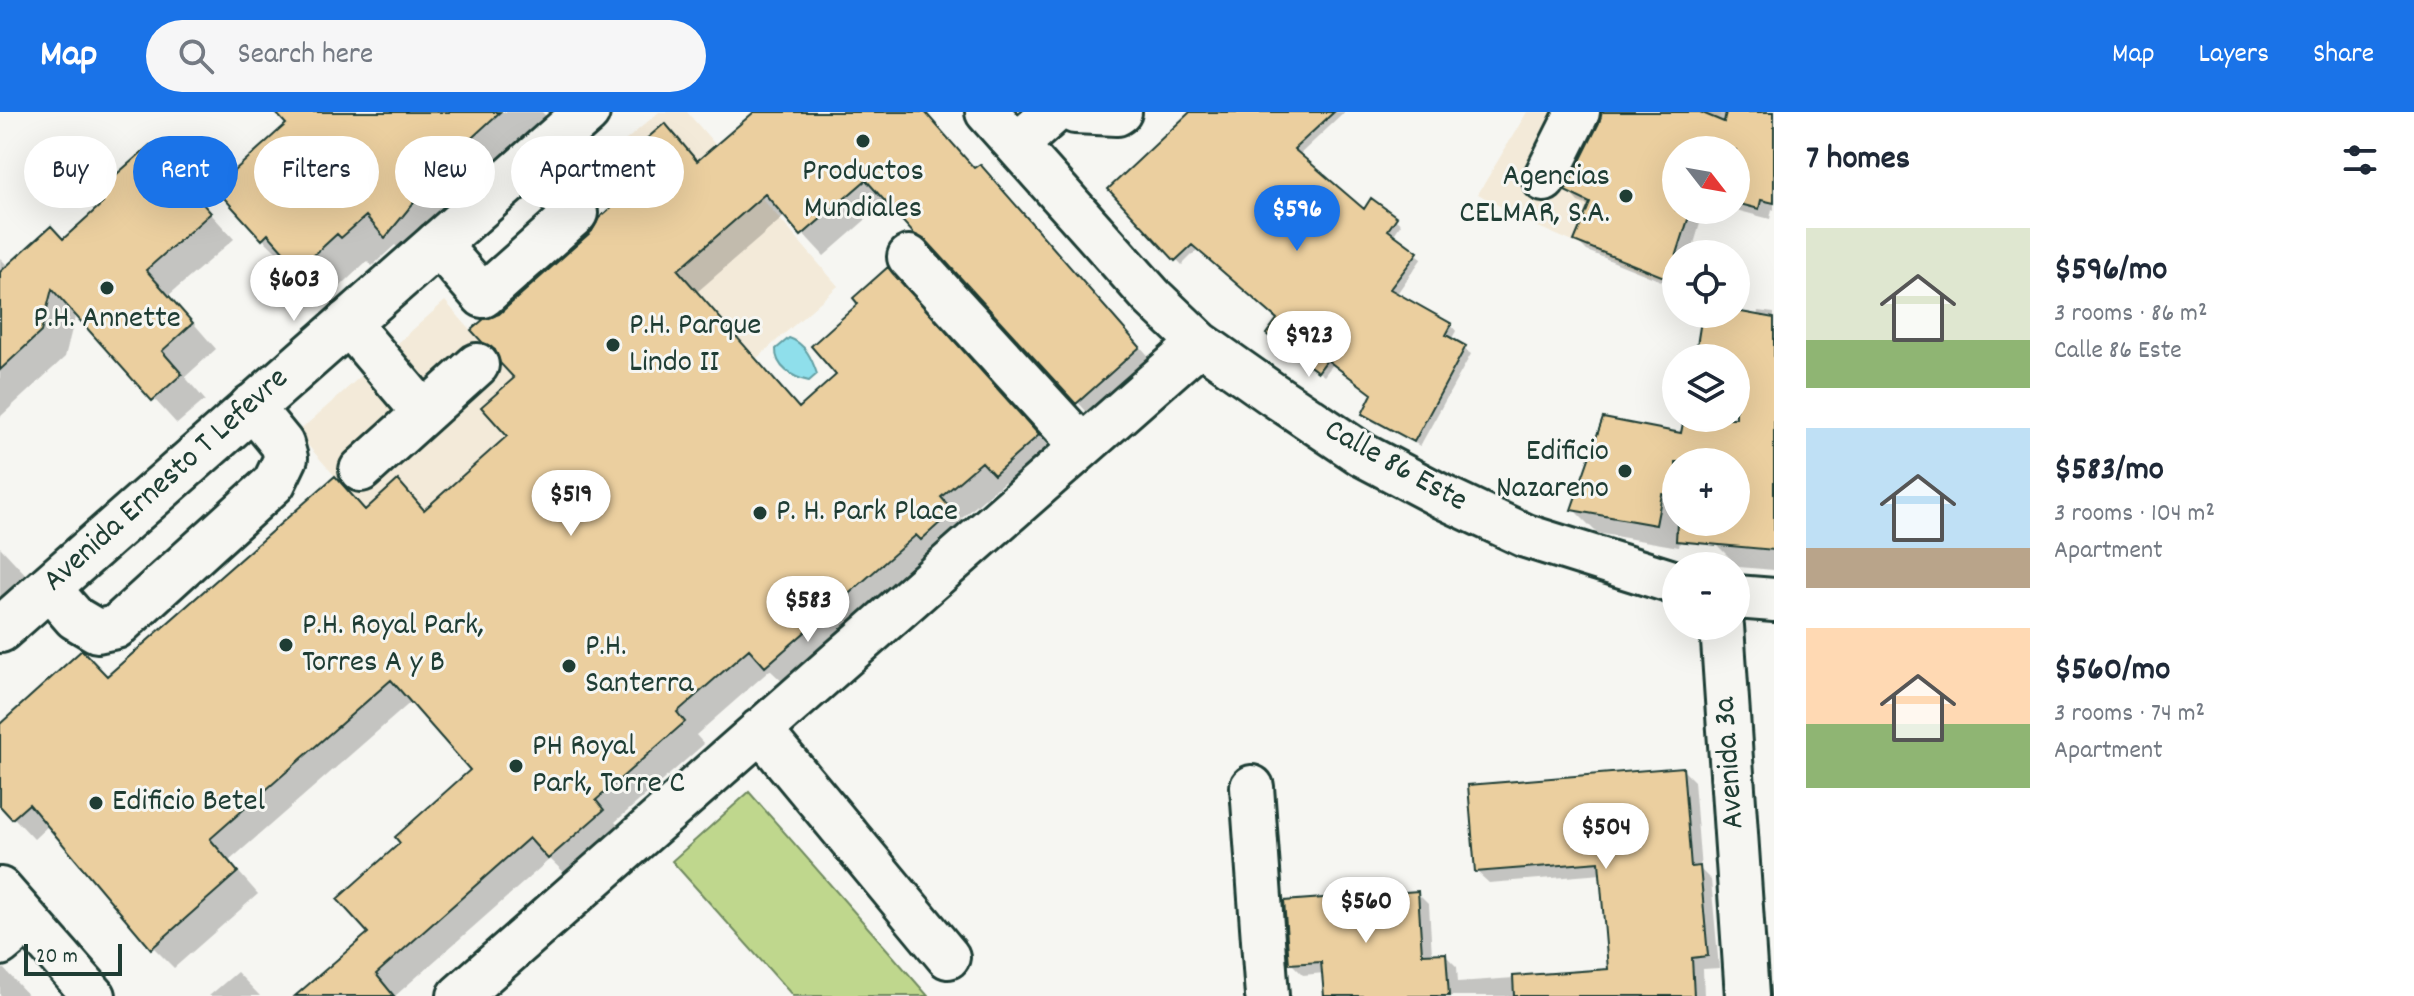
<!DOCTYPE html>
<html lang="en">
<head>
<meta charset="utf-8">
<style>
	:root { --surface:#fff; --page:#f6f6f7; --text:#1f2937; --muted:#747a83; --accent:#1a73e8 }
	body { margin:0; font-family:Dekko,sans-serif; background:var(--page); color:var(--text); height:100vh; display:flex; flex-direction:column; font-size:30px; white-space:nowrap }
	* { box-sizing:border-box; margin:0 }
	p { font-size:26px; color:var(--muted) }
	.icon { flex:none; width:44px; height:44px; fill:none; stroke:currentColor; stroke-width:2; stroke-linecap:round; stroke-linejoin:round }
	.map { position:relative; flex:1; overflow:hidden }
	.drawer { display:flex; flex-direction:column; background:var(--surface); width:640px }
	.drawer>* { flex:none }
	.banner { position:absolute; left:24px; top:24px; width:760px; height:72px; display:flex; gap:16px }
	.needle { width:52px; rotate:121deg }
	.fabs { position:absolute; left:1662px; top:24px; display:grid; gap:16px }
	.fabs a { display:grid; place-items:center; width:88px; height:88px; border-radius:50%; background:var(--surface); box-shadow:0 8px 32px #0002; font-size:40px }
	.scale { position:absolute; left:24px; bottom:20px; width:98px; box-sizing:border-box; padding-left:8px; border:4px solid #1f3d34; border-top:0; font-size:22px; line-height:28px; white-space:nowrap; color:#1f3d34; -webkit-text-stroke:6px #f6f6f2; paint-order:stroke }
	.price { position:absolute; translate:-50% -68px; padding:0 18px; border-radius:28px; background:#fff; color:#222; font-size:26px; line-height:52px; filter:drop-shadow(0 2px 4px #0008) }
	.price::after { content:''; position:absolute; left:50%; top:48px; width:24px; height:18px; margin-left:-12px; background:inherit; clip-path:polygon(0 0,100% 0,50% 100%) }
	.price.on { background:var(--accent); color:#fff }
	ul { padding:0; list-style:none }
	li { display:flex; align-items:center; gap:24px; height:200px; padding:0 32px }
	li span { display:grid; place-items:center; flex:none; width:224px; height:160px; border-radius:0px; color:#555 }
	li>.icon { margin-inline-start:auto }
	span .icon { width:96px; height:96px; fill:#fffc; stroke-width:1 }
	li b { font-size:34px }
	h2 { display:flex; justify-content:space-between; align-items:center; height:96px; padding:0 32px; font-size:34px }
	.tag { padding:0 28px; border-radius:36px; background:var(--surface); box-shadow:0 8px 32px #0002; font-size:28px; line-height:72px }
	.tag.on { background:var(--accent); color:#fff }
	header { display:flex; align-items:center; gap:48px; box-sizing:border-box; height:112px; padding:0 40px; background:var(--accent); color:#fff }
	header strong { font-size:38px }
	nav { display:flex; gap:44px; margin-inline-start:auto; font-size:28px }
	.search { width:560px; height:72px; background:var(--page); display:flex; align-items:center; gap:20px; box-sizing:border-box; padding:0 28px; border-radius:44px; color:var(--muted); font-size:30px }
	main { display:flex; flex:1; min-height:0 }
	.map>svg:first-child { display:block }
	.built { fill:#f3ead9 }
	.green { fill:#bfd78d; stroke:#6f8a60; stroke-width:2 }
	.water { fill:#8fdfeb; stroke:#629ea2; stroke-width:2 }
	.shadow { fill:#0003 }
	.building { fill:#ebcf9f; stroke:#1f3d34; stroke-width:2 }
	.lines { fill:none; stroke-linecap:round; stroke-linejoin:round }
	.minor-casing { stroke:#1f3d34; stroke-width:48 }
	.major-casing { stroke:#1f3d34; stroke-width:50 }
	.minor { stroke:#f6f6f2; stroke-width:42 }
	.major { stroke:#f6f6f2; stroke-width:44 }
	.poi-dot { fill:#1f3d34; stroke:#f6f6f2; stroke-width:3 }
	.labels { text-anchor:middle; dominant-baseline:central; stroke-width:6; stroke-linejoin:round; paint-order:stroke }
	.poi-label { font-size:32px; fill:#1f3d34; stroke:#f6f6f2; text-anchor:start }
	.street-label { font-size:32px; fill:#1f3d34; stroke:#f6f6f2 }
</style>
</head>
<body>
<header>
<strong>Map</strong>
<div class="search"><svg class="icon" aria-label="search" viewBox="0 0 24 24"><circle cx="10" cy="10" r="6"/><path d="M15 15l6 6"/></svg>Search here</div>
<nav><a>Map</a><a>Layers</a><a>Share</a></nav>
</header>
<main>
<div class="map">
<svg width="1774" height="884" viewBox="0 0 1774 884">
	<rect width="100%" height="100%" fill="#f6f6f2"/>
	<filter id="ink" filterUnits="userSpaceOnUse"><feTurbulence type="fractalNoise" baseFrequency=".0125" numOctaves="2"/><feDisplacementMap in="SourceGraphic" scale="16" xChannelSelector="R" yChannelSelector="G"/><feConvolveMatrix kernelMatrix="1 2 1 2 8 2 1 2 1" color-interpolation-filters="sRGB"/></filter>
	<g filter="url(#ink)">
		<!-- built -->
		<path class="built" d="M659,0H687L838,174L756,247L591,58Z
			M1527,0H1721L1709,38H1676V98H1691L1669,167L1649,163L1536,114L1478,82Z
			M445,189L609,376L461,507L297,321Z"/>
		<!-- green -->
		<path class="green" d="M749,680L928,884H793L672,749Z"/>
		<!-- water -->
		<path class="water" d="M789,226C805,231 812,247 817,262L809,269C793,266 775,255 776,237Z"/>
		<!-- shadow -->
		<path class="shadow" d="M278,0H542L551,9L415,153L395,133L372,154L367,149L329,185L297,152L292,155L263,127L289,12Z
			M757,0H924L976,58L1000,75L1160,257L1098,312L947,148L937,143L887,89L824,144L786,103L697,180L800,298L839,263L909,179L1059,345L1016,383L1004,370L961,407L973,421L788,575L770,558L696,623L704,632L615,710L624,720L571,767L550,747L395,884H298L370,822L473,658L412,589L229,749L258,782L174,856L153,835L49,713L34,727L0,691V615L107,566L335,366L367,399L398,371L425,399L510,324L516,267L483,229L500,204L594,120L624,87L665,14L699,50Z
			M1193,0H1345L1299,43L1364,100L1371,89L1401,112L1393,124L1422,146L1396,183L1451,213L1456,219L1451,228L1471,242L1420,334L1370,307L1364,301L1374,283L1333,252L1324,264L1274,227L1279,207L1198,137L1182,153L1111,77Z
			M1603,0H1774V98L1772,97L1770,107L1736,98V38H1676V98H1704L1691,142H1676V175L1587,139L1576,128L1591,95L1578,90L1568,79L1601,11Z
			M150,36L234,127L169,183L216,237L185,265L205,288L177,312L76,201L65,245L0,305V146L9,155L64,130L106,92Z
			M1758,199L1774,201V458L1739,455L1716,432L1720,410H1736V350H1676V410H1683L1679,435L1597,421L1574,398L1683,323L1686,306H1736V246H1697L1704,202L1736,201L1757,205Z
			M0,435L30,467L0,494Z
			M1682,657L1694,669L1701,758L1711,768L1719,856L1703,857L1704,884H1326L1324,861L1303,863L1291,851L1417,781L1429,793L1432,843H1445L1457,855L1458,870L1611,859L1602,762L1489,771L1477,760Z
			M0,857H4L29,884H0Z
			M237,860L260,884H209Z"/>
		<!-- building -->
		<path class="building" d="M275,0H500L449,47L385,126L366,104L341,126L337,122L299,157L268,122L262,128L215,76L286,12Z
			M754,0H925L974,56L980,52L1140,235L1076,292L927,129L914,122L866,68L801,124L765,82L678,158L799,296L836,263L811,234L858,192L853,186L888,155L1039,323L994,363L982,350L941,385L953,399L921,428L916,423L765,555L749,537L677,600L685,610L596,688L604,698L548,747L529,726L376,862L394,884H295L368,821L337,787L400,731L395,725L470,658L391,568L210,727L238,760L151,837L29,692L12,707L0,694V612L82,538L107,564L335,364L365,398L398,368L424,398L507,324L481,295L514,266L500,251L495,238L482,230L471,218L484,207L499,202L592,119L599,106L621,87L602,65L665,11L697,49Z
			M1190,0H1334L1294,37L1364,97L1371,86L1397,105L1388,118L1418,140L1390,177L1452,212L1446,223L1466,234L1414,330L1362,302L1372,282L1327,248L1318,260L1266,222L1277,207L1192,133L1175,149L1108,77Z
			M1602,0H1700L1724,10L1726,0H1774V91L1761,88L1759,97L1736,91V38H1676V98H1691L1669,167L1574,129L1590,91L1565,79L1599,11Z
			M150,33L211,101L146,158L193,211L162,239L182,262L152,289L52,177L41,220L0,258V160L51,114L63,127L103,91L94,82Z
			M1736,199L1774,206V438L1676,429L1677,410H1736V350H1676V384L1662,382L1656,413L1571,398L1603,306L1681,321L1684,306H1736V246H1695L1702,202H1736Z
			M1683,655L1691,755L1700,754L1708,844L1692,846L1694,884H1514L1513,864L1608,857L1599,750L1475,760L1468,673Z
			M1418,779L1422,842L1446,841L1449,884H1324L1321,850L1289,852L1284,789Z"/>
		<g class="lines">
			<defs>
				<path id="minor" d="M987,0L1152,185L1200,231L1271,281L1363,343L1443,385L1526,424L1676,471
					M1075,0L1117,2L1120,0
					M1017,33L1054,0
					M1544,68L1578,0
					M437,131L483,184L576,101L530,50
					M909,145L1082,334
					M347,210L424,301
					M361,358L477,253
					M48,475L75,506L97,519L116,515L274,371L286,346L282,332L251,294
					M1736,485L1774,488
					M1722,514L1747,884
					M760,618L948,845
					M1252,675L1267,884
					M0,777L94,884
					M0,832L28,809
					M459,884L1200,231"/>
				<path id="major" d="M0,518L587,0"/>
			</defs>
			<!-- minor casing -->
			<use href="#minor" class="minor-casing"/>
			<!-- major casing -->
			<use href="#major" class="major-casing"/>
			<!-- minor -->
			<use href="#minor" class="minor"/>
			<!-- major -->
			<use href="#major" class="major"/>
		</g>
	</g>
	<!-- markers -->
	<g class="poi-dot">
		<circle cx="863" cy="29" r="8"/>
		<circle cx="1626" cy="84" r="8"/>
		<circle cx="107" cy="176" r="8"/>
		<circle cx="613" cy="233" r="8"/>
		<circle cx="1625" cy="359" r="8"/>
		<circle cx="760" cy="401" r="8"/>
		<circle cx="286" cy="533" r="8"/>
		<circle cx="569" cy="554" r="8"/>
		<circle cx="516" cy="654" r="8"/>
		<circle cx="96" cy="691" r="8"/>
	</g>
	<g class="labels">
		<!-- poi labels -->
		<g class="poi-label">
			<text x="863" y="61" text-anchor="middle">Productos<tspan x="863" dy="37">Mundiales</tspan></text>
			<text x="1610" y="66" text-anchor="end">Agencias<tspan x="1610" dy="37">CELMAR, S.A.</tspan></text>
			<text x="107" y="208" text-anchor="middle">P.H. Annette</text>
			<text x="629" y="215">P.H. Parque<tspan x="629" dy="37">Lindo II</tspan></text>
			<text x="1609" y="341" text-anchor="end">Edificio<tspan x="1609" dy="37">Nazareno</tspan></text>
			<text x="776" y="401">P. H. Park Place</text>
			<text x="302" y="515">P.H. Royal Park,<tspan x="302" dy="37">Torres A y B</tspan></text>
			<text x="585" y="536">P.H.<tspan x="585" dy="37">Santerra</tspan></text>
			<text x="532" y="636">PH Royal<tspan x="532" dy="37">Park, Torre C</tspan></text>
			<text x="112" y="691">Edificio Betel</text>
		</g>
		<!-- street labels -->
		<g class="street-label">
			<text transform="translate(1395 355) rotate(29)">Calle 86 Este</text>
			<text transform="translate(167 369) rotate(-42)">Avenida Ernesto T Lefevre</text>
			<text transform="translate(1731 651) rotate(-94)">Avenida 3a</text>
		</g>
	</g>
</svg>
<div class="fabs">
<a><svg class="needle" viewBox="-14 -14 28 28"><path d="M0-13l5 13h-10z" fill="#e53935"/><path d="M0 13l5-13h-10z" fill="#747a83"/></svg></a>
<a><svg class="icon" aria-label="locate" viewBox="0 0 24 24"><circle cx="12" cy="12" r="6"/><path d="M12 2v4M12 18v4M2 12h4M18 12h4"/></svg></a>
<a><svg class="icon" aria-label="layers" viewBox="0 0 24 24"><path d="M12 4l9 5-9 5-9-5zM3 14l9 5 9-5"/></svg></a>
<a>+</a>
<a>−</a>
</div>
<div class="scale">20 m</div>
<b class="price on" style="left:1297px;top:141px">$596</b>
<b class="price" style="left:294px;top:211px">$603</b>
<b class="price" style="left:1309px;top:267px">$923</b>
<b class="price" style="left:571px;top:426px">$519</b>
<b class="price" style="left:808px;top:532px">$583</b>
<b class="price" style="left:1606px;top:759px">$504</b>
<b class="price" style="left:1366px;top:833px">$560</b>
<div class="banner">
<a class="tag">Buy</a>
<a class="tag on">Rent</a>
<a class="tag">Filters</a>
<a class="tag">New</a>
<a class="tag">Apartment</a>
</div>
</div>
<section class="drawer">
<h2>7 homes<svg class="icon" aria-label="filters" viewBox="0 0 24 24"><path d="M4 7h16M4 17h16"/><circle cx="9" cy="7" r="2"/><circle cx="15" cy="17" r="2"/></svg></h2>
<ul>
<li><span style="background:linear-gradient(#dfe7d0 70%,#8fb573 0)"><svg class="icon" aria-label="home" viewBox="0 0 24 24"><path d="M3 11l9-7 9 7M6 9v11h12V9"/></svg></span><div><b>$596/mo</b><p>3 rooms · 86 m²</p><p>Calle 86 Este</p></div></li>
<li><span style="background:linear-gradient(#bfe0f5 75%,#b9a48a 0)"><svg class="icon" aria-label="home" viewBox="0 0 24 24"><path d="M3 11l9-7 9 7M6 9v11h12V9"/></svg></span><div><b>$583/mo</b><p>3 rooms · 104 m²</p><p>Apartment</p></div></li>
<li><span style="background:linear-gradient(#ffd9b3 60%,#8fb573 0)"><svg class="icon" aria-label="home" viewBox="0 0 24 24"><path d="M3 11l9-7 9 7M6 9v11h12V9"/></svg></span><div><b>$560/mo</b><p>3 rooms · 74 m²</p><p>Apartment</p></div></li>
</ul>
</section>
</main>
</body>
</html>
